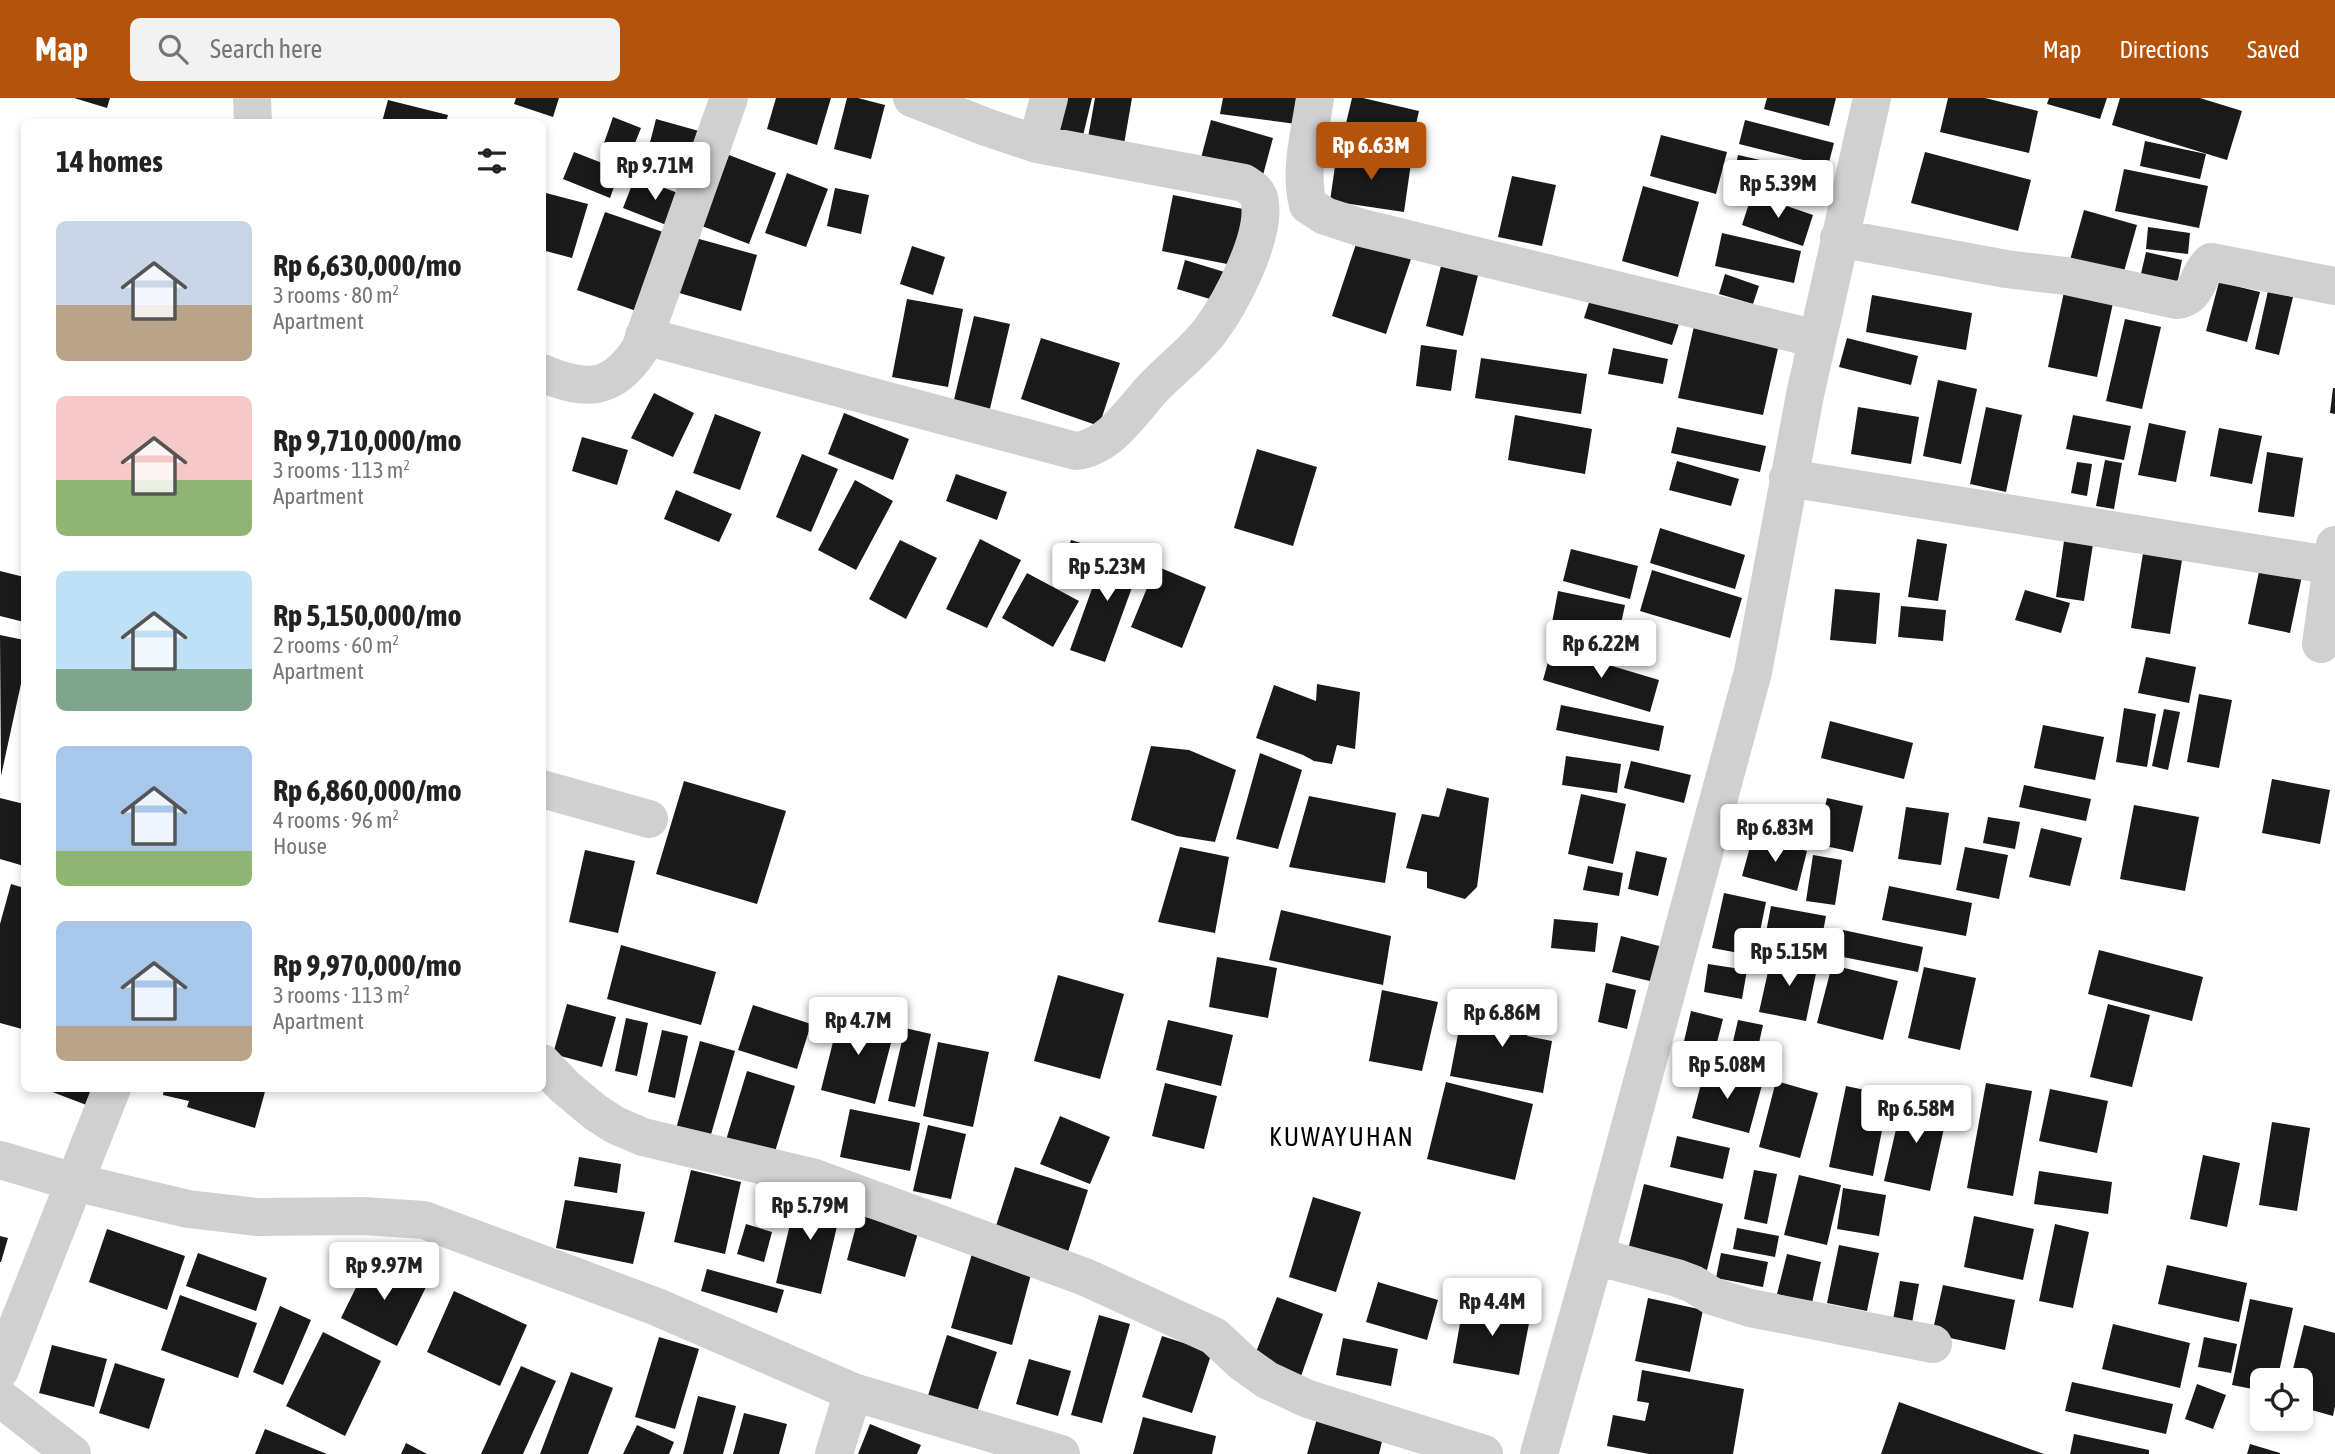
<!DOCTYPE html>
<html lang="en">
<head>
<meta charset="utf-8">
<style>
	:root { --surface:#fff; --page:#f2f2f2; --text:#222; --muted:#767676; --accent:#b45309 }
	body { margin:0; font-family:"Asap Condensed",sans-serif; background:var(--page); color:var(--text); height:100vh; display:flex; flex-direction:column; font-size:26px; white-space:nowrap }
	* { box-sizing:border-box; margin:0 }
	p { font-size:23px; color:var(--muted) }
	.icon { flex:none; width:38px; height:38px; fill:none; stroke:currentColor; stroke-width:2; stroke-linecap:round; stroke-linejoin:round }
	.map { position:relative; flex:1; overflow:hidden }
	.side { position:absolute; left:21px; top:21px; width:525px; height:973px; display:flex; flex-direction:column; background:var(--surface); border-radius:10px; box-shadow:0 4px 10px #0003 }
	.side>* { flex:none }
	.buttons { position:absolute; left:2250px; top:1270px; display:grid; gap:14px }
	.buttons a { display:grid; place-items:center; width:63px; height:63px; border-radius:10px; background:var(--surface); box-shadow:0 4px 10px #0003; font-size:35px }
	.price { position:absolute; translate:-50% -60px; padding:0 16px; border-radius:7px; background:#fff; color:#222; font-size:23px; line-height:46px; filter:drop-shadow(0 2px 4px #0008) }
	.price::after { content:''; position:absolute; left:50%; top:42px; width:21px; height:16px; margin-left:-10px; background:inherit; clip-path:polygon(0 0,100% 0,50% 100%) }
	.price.on { background:var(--accent); color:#fff }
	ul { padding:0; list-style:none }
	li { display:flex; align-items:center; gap:21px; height:175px; padding:0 35px }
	li span { display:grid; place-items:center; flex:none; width:196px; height:140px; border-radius:10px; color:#555 }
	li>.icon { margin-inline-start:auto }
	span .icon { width:84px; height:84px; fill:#fffc; stroke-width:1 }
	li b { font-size:30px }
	h2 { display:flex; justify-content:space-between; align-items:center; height:84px; padding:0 35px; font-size:30px }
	header { display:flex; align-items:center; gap:42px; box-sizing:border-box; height:98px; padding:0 35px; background:var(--accent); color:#fff }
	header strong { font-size:33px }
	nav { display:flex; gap:38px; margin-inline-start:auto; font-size:24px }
	.search { width:490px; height:63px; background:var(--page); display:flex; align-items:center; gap:18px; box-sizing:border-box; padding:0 24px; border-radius:10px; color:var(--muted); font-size:26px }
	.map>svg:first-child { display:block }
	.building { fill:#1a1a1a }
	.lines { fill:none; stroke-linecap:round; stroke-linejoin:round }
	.minor { stroke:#d0d0d0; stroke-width:38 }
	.labels { text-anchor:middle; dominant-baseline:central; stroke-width:7; stroke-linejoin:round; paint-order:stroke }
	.quarter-label { font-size:26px; letter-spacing:2px; fill:#000; stroke:#fff }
</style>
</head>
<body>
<header>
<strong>Map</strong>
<div class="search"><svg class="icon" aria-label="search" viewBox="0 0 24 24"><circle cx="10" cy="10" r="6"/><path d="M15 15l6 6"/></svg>Search here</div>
<nav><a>Map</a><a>Directions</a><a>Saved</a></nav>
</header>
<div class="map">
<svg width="2335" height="1356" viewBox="0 0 2335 1356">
	<rect width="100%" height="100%" fill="#fff"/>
	<!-- building -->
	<path class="building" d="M74,0H110L107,10Z
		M516,0H559L553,19L514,6Z
		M776,0H831L817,47L767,31Z
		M847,0H858L885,7L871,61L834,51Z
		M1059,0H1092L1081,46L1050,38Z
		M1095,0H1132L1122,58L1086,51Z
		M1223,0H1299L1296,26L1220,16Z
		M1352,0H1363L1419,13L1410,53L1343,38Z
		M1767,0H1836L1829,28L1764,11Z
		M1948,0H1985L2038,13L2029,55L1940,34Z
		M2049,0H2107L2100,21L2047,6Z
		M2120,0H2200L2242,13L2227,62L2112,27Z
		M388,2L448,17L446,24H382Z
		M613,19L641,30L631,55L604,45Z
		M656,21L699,33L690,67L647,56Z
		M1211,22L1273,40L1263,77L1201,60Z
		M1745,22L1834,45L1828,68L1739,46Z
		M1661,37L1727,54L1716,96L1650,78Z
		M2145,43L2206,56L2200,81L2140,68Z
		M574,54L620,72L610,100L563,81Z
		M1337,54L1411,65L1404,114L1330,103Z
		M1925,54L2031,82L2018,133L1911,105Z
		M729,57L776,75L749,146L702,128Z
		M1738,57L1827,77L1822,100L1733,80Z
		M2124,71L2208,88L2199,130L2115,113Z
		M787,75L828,91L806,149L765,135Z
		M1512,78L1556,87L1542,148L1498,139Z
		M635,79L686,98L674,130L623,110Z
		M1643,88L1699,104L1678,179L1622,163Z
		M835,90L869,97L861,136L827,128Z
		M546,95L588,106L572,160L542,152V108Z
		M1752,96L1813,117L1803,148L1742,127Z
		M1173,97L1248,112L1237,168L1162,153Z
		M2084,112L2137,127L2123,177L2070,162Z
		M605,114L666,135L639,214L577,192Z
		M2148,129L2190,135L2188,156L2146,151Z
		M1722,135L1801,153L1794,185L1715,168Z
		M692,139L757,157L741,213L676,194Z
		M1357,143L1411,161L1386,236L1332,218Z
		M912,148L945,159L933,197L900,186Z
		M2146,154L2182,162L2177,187L2140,180Z
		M1185,162L1231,176L1223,205L1177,191Z
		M1442,164L1479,173L1463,238L1426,228Z
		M1725,176L1759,188L1753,206L1719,196Z
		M2219,184L2260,194L2247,244L2206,233Z
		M1593,192L1681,220L1672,247L1584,220Z
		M2268,193L2293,199L2279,257L2255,251Z
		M2064,194L2113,205L2097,279L2048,269Z
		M1872,197L1972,215L1966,252L1866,234Z
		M907,201L963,211L948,289L892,279Z
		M974,218L1010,226L988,319L952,310Z
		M2125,221L2161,229L2142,311L2106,303Z
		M1694,228L1779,246L1763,317L1678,300Z
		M1041,240L1120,265L1099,328L1021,301Z
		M1847,240L1918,258L1911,287L1839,269Z
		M1421,247L1457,252L1451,293L1416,288Z
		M1613,250L1668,261L1663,286L1608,276Z
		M1481,260L1587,276L1581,316L1475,300Z
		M1938,282L1977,291L1961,366L1923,358Z
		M2333,290H2335V316L2330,315Z
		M654,295L694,315L673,359L631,340Z
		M1858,309L1919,319L1911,366L1851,356Z
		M1986,309L2022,317L2006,394L1970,386Z
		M844,315L909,341L893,382L828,356Z
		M715,316L761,334L740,392L693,375Z
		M1515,317L1592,331L1585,376L1508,362Z
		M2073,317L2131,328L2124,362L2066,351Z
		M2149,325L2186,333L2176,384L2138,377Z
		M1677,329L1766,348L1760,374L1671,355Z
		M2219,330L2262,338L2252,386L2210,378Z
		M582,339L628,352L617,387L572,373Z
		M1257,351L1317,369L1293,448L1234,430Z
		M2267,354L2303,360L2294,419L2258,414Z
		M802,356L838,371L811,434L776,419Z
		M2105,362L2122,365L2114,411L2096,408Z
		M1677,363L1739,381L1731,408L1669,392Z
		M2077,364L2092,366L2087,398L2071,395Z
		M956,376L1007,394L997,422L946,403Z
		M855,382L893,403L856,472L818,452Z
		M676,392L732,416L719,444L664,421Z
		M1660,430L1745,457L1735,491L1650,465Z
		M2065,436L2094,440L2084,503L2056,499Z
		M980,441L1021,462L987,530L946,511Z
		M1917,441L1947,446L1938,503L1908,499Z
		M900,442L937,460L906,521L869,501Z
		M1071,442L1091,448L1078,489L1058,483Z
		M1108,446L1143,459L1105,564L1070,552Z
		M2144,449L2183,456L2170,536L2131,530Z
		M1571,451L1638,468L1630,501L1563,483Z
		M2261,464L2303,473L2290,535L2248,526Z
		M1156,468L1206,489L1182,550L1131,529Z
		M1652,472L1742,500L1730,540L1640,513Z
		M0,473L24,479V524L0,518Z
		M1027,475L1079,503L1053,549L1002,520Z
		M1835,491L1880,495L1876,546L1830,542Z
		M2025,492L2070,505L2061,535L2015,522Z
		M1558,493L1625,507L1616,549L1550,535Z
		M1901,508L1946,512L1943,543L1898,539Z
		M0,537L24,542V572L1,678Z
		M1552,550L1659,582L1650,614L1543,582Z
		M2146,559L2196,569L2189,605L2138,595Z
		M1317,586L1360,594L1355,651L1337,647L1332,666L1314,663L1303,657L1256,640L1274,587L1316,603Z
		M2199,596L2232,602L2219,670L2187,664Z
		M1561,607L1664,628L1659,653L1556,632Z
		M2124,610L2156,616L2147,669L2116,664Z
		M2164,611L2180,614L2168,672L2152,668Z
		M1830,623L1913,645L1904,681L1821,660Z
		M2043,627L2104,639L2095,682L2034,670Z
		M1151,648L1189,652L1236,672L1215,744L1177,738L1131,722Z
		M1260,655L1302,672L1278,751L1236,741Z
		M1566,658L1621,666L1617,695L1562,687Z
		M1631,663L1691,677L1684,705L1624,690Z
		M2272,681L2330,692L2320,746L2262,735Z
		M684,683L786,713L757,806L656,776Z
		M2024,687L2091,701L2086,723L2019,709Z
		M1447,690L1489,700L1477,789L1465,801L1427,790V774L1406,770L1422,716L1439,719Z
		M1581,696L1626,706L1613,766L1568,756Z
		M1309,698L1396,715L1385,785L1289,769Z
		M0,700L24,706V768L0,761Z
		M1827,700L1863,708L1853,754L1816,746Z
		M2134,707L2199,719L2185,793L2120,781Z
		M1906,709L1949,715L1941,767L1898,761Z
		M1988,719L2020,724L2015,751L1983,745Z
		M2041,730L2082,740L2070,788L2029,779Z
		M1753,738L1807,753L1797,793L1742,778Z
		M1180,749L1229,759L1215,835L1158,824Z
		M1965,749L2008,757L1999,801L1956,792Z
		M585,752L635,763L618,835L569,824Z
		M1636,753L1667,760L1658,798L1628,791Z
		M1813,757L1842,762L1835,807L1806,803Z
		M1588,768L1623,775L1619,798L1583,792Z
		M11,786L24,790V921L22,931L0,925V826Z
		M1889,788L1972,805L1966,838L1882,822Z
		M1724,795L1766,804L1755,858L1712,850Z
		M1771,808L1826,818L1819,855L1764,845Z
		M1281,812L1391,838L1383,887L1269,862Z
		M1554,821L1598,825L1595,854L1551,850Z
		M1843,832L1923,849L1918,874L1838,858Z
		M1621,838L1663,849L1654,884L1612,874Z
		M621,847L716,874L701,927L607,901Z
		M2099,852L2203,879L2192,923L2088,896Z
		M1772,856L1818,866L1806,923L1759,914Z
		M1217,859L1277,870L1268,920L1209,909Z
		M1708,866L1747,872L1742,901L1704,894Z
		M1832,867L1898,883L1883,942L1817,925Z
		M1924,869L1976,880L1960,952L1908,940Z
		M1058,877L1124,896L1100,981L1034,963Z
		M1606,885L1636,892L1627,931L1598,924Z
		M1382,892L1438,904L1422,973L1369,963Z
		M1485,900L1533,908L1527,938L1552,943L1543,995L1450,978L1460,926L1480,930Z
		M567,906L616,919L602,969L553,956Z
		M2108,906L2150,917L2132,989L2090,979Z
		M753,907L811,926L797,971L738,952Z
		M841,912L896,926L875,1006L821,992Z
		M1691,913L1723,921L1713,960L1682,952Z
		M626,920L648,925L637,978L615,973Z
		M1168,922L1233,937L1221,988L1156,972Z
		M1738,922L1763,927L1754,967L1729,961Z
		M905,930L931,936L915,1009L888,1003Z
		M662,932L688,938L675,1000L648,994Z
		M700,943L735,953L710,1040L676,1031Z
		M938,944L989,954L973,1029L923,1018Z
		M1705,971L1762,987L1749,1035L1692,1020Z
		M747,973L795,988L774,1057L726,1042Z
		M1776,983L1818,995L1800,1060L1759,1049Z
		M1446,984L1533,1006L1515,1082L1427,1061Z
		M1165,985L1217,998L1204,1051L1152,1038Z
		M1986,985L2032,993L2013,1098L1967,1090Z
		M1846,988L1889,997L1873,1078L1829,1069Z
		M42,990H96L89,1008Z
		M164,990H266L255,1030L187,1009L189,1003L163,997Z
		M2050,991L2108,1003L2097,1055L2039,1043Z
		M1903,1001L1948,1012L1930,1093L1884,1083Z
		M850,1011L920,1025L910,1073L840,1059Z
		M1060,1018L1110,1039L1090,1086L1040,1066Z
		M2272,1024L2310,1030L2297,1113L2259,1107Z
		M928,1027L966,1036L951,1101L913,1093Z
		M1677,1038L1730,1050L1723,1081L1670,1069Z
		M2203,1057L2240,1065L2227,1129L2190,1121Z
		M579,1059L621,1066L617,1095L574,1088Z
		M1015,1069L1088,1092L1067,1157L994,1134Z
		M691,1072L741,1084L725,1156L674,1144Z
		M1754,1072L1777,1076L1767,1126L1744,1121Z
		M2039,1073L2112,1084L2108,1116L2034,1106Z
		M1799,1077L1841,1087L1827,1147L1784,1137Z
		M1644,1086L1723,1106L1707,1172L1628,1152Z
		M1843,1090L1886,1097L1879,1138L1837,1131Z
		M798,1093L843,1103L821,1196L776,1185Z
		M1313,1099L1361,1114L1336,1194L1289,1179Z
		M565,1102L645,1114L633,1166L556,1150Z
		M859,1117L918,1135L905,1179L847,1162Z
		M1974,1118L2034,1131L2023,1182L1964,1169Z
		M746,1126L772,1134L764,1164L737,1156Z
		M2055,1126L2089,1134L2073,1210L2039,1203Z
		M1737,1130L1779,1138L1775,1159L1733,1151Z
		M107,1131L185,1158L167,1212L89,1184Z
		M0,1138L8,1140L1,1164H0Z
		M1839,1147L1879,1155L1867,1213L1827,1205Z
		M973,1152L1033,1169L1012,1247L951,1230Z
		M198,1155L267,1180L256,1213L186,1188Z
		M1721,1155L1768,1164L1763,1189L1716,1180Z
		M1787,1156L1821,1164L1812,1205L1777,1196Z
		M371,1159L427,1187L397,1248L341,1220Z
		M2167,1167L2247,1185L2239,1224L2158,1206Z
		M707,1171L784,1192L777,1215L701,1193Z
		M1900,1183L1919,1186L1912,1225L1893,1222Z
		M1378,1184L1438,1202L1427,1242L1366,1224Z
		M1943,1187L2015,1202L2005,1252L1932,1236Z
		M454,1193L527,1227L500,1288L427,1254Z
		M180,1197L257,1225L238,1280L161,1252Z
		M1277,1199L1323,1216L1301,1278L1253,1262Z
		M1648,1200L1703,1212L1690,1274L1635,1263Z
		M2250,1201L2293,1210L2277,1283H2263V1293L2232,1287Z
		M1464,1203L1531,1215L1519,1277L1453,1265Z
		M280,1208L311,1222L283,1287L253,1274Z
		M1099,1217L1130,1226L1102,1325L1071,1317Z
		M2113,1226L2190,1245L2180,1290L2102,1271Z
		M2304,1227L2335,1235V1308L2333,1318L2301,1309V1283H2290Z
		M323,1234L381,1263L345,1338L286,1308Z
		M947,1237L997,1254L974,1323L925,1307Z
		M1162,1238L1212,1254L1192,1315L1142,1299Z
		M659,1239L699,1251L675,1331L635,1319Z
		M2204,1239L2237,1246L2231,1275L2198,1269Z
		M1343,1240L1398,1251L1391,1288L1336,1277Z
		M52,1247L107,1261L94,1309L39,1295Z
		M1029,1261L1071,1273L1058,1318L1016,1306Z
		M115,1265L165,1281L149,1331L99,1315Z
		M521,1268L556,1283L523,1356H481Z
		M1642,1272L1744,1291L1733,1356H1649L1607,1348L1613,1317L1645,1323L1649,1305L1637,1303Z
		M571,1274L613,1290L588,1356H540Z
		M2072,1284L2173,1306L2166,1336L2065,1313Z
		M2197,1286L2226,1297L2213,1331L2185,1321Z
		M698,1298L736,1308L723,1356H683Z
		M1899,1304L2044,1356H1881Z
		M744,1315L787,1326L779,1356H733Z
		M1318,1317L1384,1335L1379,1356H1307Z
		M1143,1319L1216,1338L1212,1356H1133Z
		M870,1326L921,1347L917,1356H858Z
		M637,1327L674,1344L669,1356H623Z
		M265,1331L327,1356H255Z
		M2074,1336L2149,1352V1356H2070Z
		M406,1345L427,1356H401Z
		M2250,1346L2280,1355V1356H2247Z"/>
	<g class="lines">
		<!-- minor -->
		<path class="minor" d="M252,0L253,24
			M1315,0C1310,35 1299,72 1308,107L1325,118L1362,130L1817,241
			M1037,46L1049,0
			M1839,140L2006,171L2066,178L2176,202C2199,200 2196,177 2211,164L2335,188
			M644,238L1076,353C1110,349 1131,314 1153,290C1171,271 1194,254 1210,233C1231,205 1265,140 1260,105C1259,94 1252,90 1244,85L1037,46L986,29L912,0
			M542,275C586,294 613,293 640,251L729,0
			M1788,380L2335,468
			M2321,546L2335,447
			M542,691L649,721
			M542,965L565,989L595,1014L615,1027L643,1039L815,1080L1085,1179L1214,1238L1243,1265L1267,1282L1308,1301L1484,1356
			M0,1062L74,1084L188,1111L256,1119L363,1118L424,1122L657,1209L853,1294L1061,1356
			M1595,1158L1677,1180L1693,1186L1712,1198L1750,1210L1933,1246
			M0,1272L112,990
			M0,1300L72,1356
			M834,1356L853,1294
			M1539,1356L1595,1158L1753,574L1805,297L1872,0"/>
	</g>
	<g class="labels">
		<!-- quarter labels -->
		<g class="quarter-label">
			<text x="1342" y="1039">KUWAYUHAN</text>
		</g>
	</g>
</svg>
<div class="buttons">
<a><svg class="icon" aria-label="locate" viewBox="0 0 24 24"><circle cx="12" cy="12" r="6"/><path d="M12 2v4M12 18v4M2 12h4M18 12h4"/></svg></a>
</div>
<b class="price on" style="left:1371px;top:84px">Rp 6.63M</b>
<b class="price" style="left:655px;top:104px">Rp 9.71M</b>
<b class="price" style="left:1778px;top:122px">Rp 5.39M</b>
<b class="price" style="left:1107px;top:505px">Rp 5.23M</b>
<b class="price" style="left:1601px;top:582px">Rp 6.22M</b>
<b class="price" style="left:1775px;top:766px">Rp 6.83M</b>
<b class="price" style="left:1789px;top:890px">Rp 5.15M</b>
<b class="price" style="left:1502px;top:951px">Rp 6.86M</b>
<b class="price" style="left:858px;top:959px">Rp 4.7M</b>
<b class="price" style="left:1727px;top:1003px">Rp 5.08M</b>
<b class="price" style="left:1916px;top:1047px">Rp 6.58M</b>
<b class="price" style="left:810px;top:1144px">Rp 5.79M</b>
<b class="price" style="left:384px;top:1204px">Rp 9.97M</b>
<b class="price" style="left:1492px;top:1240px">Rp 4.4M</b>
<section class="side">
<h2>14 homes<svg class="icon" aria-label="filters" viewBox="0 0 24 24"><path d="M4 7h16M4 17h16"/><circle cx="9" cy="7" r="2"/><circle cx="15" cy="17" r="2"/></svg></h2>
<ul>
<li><span style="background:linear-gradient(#c9d6e8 60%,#b9a48a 0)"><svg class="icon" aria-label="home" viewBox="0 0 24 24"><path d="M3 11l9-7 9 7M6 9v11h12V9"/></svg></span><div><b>Rp 6,630,000/mo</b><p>3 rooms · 80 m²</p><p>Apartment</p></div></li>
<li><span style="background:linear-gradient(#f6c9c9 60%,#8fb573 0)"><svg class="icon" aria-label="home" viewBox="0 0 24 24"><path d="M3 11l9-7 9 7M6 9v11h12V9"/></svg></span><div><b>Rp 9,710,000/mo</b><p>3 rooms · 113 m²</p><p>Apartment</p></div></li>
<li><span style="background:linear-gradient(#bfe0f5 70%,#7fa58c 0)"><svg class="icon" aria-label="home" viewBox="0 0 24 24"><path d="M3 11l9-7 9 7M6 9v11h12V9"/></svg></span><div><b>Rp 5,150,000/mo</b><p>2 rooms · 60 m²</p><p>Apartment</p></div></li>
<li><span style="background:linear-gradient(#a9c7e8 75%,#8fb573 0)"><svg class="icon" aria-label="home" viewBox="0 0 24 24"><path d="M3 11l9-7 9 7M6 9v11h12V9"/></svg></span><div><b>Rp 6,860,000/mo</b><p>4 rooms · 96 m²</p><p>House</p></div></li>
<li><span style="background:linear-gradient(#a9c7e8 75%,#b9a48a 0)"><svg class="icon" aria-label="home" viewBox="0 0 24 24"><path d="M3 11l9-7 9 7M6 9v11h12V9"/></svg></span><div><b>Rp 9,970,000/mo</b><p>3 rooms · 113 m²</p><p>Apartment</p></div></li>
</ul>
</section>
</div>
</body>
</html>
